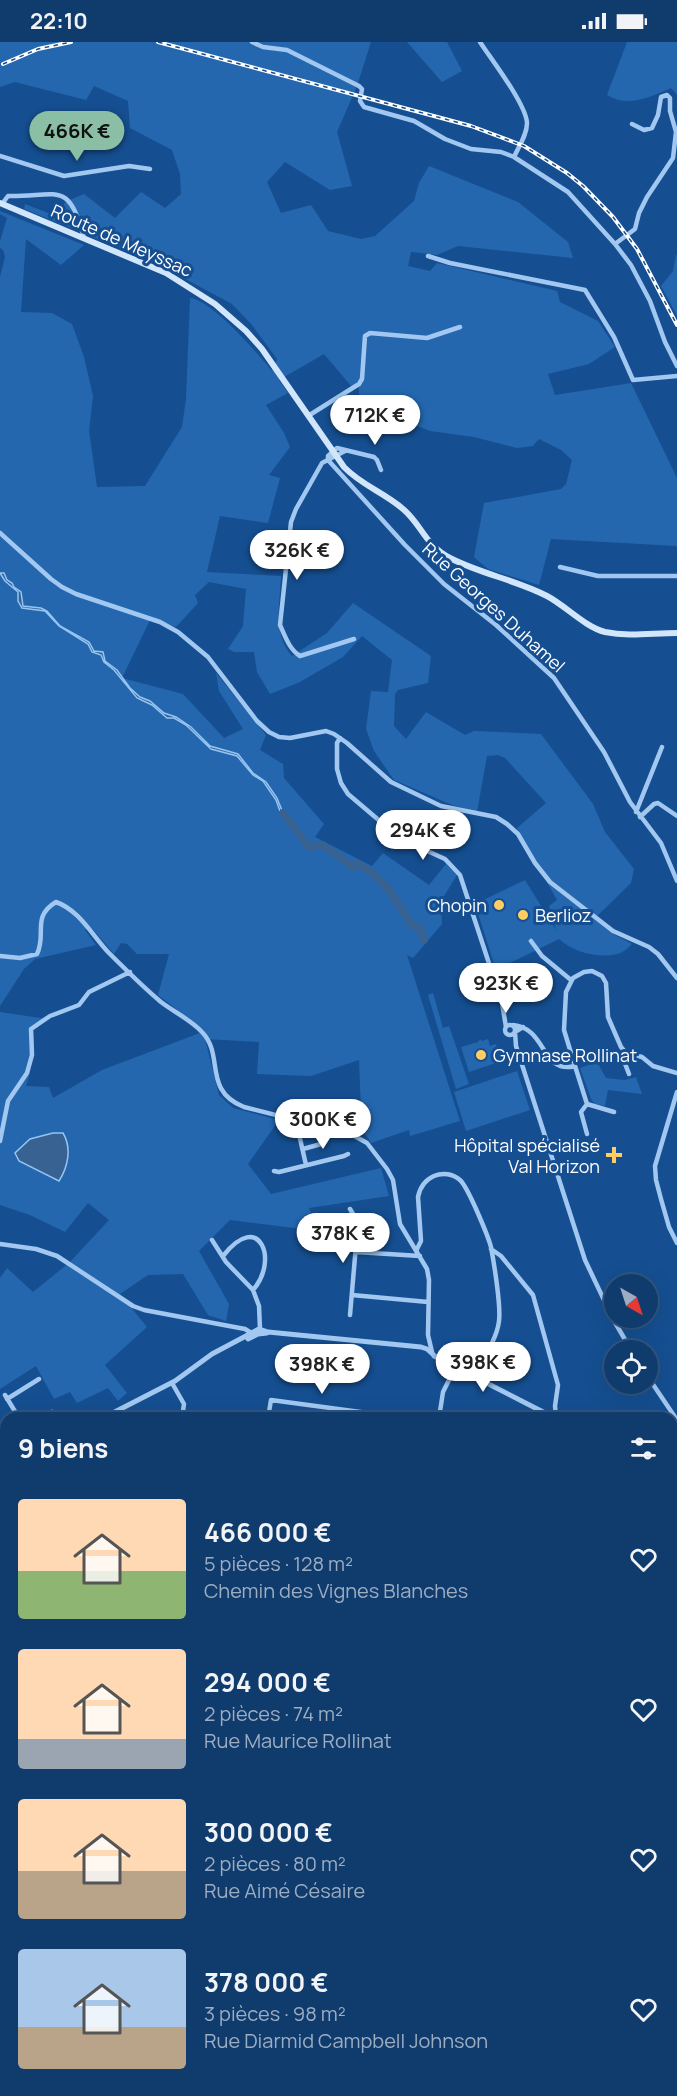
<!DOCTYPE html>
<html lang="fr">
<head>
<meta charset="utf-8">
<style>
	:root { --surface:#103b6d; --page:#194272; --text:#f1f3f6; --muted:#9cadc2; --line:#305580; --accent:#8abfa5 }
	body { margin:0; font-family:Manrope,sans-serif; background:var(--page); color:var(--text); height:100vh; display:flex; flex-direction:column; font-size:22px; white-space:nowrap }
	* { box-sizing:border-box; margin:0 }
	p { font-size:20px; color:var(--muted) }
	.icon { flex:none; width:33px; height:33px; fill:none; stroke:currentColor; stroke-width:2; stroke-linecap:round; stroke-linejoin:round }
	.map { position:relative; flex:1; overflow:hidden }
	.side { position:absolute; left:0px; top:1370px; width:678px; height:686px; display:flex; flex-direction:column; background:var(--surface); border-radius:18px 18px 0 0; box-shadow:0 6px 24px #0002,0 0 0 2px var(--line) }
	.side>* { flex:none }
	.needle { width:39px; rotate:141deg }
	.tools { position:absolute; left:604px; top:1232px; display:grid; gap:12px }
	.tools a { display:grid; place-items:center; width:54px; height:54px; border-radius:50%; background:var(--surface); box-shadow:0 6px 24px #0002,0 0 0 2px var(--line); font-size:30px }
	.price { position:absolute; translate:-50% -51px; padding:0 14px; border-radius:21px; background:#fff; color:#222; font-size:20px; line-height:39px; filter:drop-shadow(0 2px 3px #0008) }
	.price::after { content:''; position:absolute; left:50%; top:36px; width:18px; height:14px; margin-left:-9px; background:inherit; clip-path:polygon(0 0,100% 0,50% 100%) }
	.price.on { background:var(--accent); color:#111 }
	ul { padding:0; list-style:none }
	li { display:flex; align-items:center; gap:18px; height:150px; padding:0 18px }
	li span { display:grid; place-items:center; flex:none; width:168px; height:120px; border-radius:6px; color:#555 }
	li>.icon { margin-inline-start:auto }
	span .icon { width:72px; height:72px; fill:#fffc; stroke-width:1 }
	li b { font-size:26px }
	h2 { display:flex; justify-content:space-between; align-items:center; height:72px; padding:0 18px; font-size:26px }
	.status { display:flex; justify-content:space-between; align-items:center; height:42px; padding:0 30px; background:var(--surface); direction:ltr }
	.status svg { height:16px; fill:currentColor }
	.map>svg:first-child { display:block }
	.green { fill:#2467ae }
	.water { fill:#376292; stroke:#95c4f3; stroke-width:1.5 }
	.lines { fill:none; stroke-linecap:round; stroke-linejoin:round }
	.stream { stroke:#95c4f3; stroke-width:1.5 }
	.river { stroke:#376292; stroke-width:8 }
	.minor { stroke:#a2c8f1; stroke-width:4.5 }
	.tertiary { stroke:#a2c8f1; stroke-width:5 }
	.secondary { stroke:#d1e5fb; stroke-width:6 }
	.primary { stroke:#ecf4ff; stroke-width:7 }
	.rail-casing { stroke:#fff; stroke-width:4 }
	.rail { stroke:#154f91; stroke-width:1.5; stroke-dasharray:4.5; stroke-linecap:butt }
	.poi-dot { fill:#ffcd62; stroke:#154f91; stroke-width:2 }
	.labels { text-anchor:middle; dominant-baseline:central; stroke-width:6; stroke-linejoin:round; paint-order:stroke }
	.street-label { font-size:18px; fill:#fff; stroke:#154f91 }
	.poi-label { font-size:18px; fill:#fff; stroke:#154f91; text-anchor:end }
</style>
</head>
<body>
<div class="status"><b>22:10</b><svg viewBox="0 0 49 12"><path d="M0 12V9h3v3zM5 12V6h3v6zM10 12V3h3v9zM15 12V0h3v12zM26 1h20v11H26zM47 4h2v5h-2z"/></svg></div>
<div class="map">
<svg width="677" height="2054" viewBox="0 0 677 2054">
	<rect width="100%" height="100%" fill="#154f91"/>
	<!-- green -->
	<path class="green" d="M0,0H371L357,44L337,90L352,144L330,148L285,120L267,140L281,171L311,163L328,189L361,197L375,194L414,159L419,141L429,124L518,160L568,200L573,216L458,204L437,213L411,210L408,224L430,229L437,221L557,249L560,260L598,279L615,305L589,322L548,332L555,353L631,341L677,436V504L551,497L539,543L488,527L474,515L484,461L561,447L566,442L572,418L561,408L539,397L533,404L517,406L474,395L430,389L400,377L395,363L359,369V339L352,345L324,312L279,338L288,351L266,363L284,391L290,405L269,433L280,436L268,481L220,474L207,530L281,534C280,563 272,591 292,614L327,591L353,561L431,614L428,641L398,648L395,652L394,684L406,697L426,670L465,693L474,689L541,692L593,762L605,790L634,827L631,841L594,877L615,893L632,902C629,905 624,910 620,911C601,918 573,910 559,897L496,928L475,862L525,838L556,888L549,864L557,858L517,786L546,761L505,716L498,713L487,714L477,770L452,763L394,738L374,709L366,687L371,649L388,650L392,618L362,594L343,615L300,640L270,652L257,630L254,610H234L228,607L243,584L246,547L209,540L195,553L198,561L176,585L151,576L122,636L183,652L224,696L243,687L219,649L216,631L266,693L260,708L283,722L284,736L324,782L315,795L372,824L383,811L429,843L446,822L457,833L441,859L442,882L413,916L407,913L460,1079L410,1094L409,1088L371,1101L366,1093L362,1092L359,1018L311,1034L257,1032L259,1000L205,997L219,1053L233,1066L279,1078L248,1122L271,1152L381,1126L389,1154L309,1166L318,1189L230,1178L199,1209L229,1262L226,1279L208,1273L183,1232L148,1233L120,1252L147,1285L105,1323L127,1351L118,1359L108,1346L77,1361L70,1350L54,1357L36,1324L0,1347V1236L7,1226L33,1250L70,1220L109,1178L88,1161L65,1190L30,1173L0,1163V970L47,977L33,989C35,1009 32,1025 26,1044L49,1045L53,1056L102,1028L205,989L158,953L169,912H137L127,902L121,901L114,912L90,884L85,888L96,903L35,917L24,927L0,964V235L5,215L3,208L0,206V199L7,176L0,172V169L84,203L61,223L26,197L21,270L52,271L72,282L84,315L93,354L89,389L97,445L145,444L182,385L186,357L190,256C212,258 257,311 272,329L277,317L252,283L232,262L148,217L24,167L25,162L48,171H61L65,160L84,152L115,176L141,150L165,166L181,152L180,132L172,108L130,86L128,59L94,44L86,58L15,40L0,45Z
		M407,0H447L462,29L442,40Z
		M627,0H677V53L671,46C651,55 627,66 607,53Z
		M676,213H677V274L661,244L673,229Z
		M433,951L443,986L449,984L469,1042L456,1047L428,953Z
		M480,997L482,999L488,997L490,1004L496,1002L499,1013L494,1015L496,1021L469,1030L461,1005L478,1000Z
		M597,1020L606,1036L625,1038L636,1035L642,1052L608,1048L605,1064L595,1062L591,1057L580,1026Z
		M517,1029L530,1068L466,1089L454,1050Z
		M6,1442V1684L0,1700V1451Z"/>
	<!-- water -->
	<path class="water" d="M0,531H4L7,538L12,541L14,545L21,550L23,564L41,566L47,569L60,584L89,600L94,609L103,610L105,619L117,628L130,646L140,655L150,659L164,671L176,675L191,685L210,704L238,712L253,731L266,740L277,756L283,771L281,772L276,758L263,739L253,733L237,714L211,707L186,683L174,676H167L152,663L137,656L114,628L104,620L101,613L92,610L88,602L59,584L45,569L22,566L18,559V550L5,539Z
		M53,1091H63C72,1106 68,1125 59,1139L19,1119L15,1111L30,1097Z"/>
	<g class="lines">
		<!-- stream -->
		<path class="stream" d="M672,1578L677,1580"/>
		<!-- river -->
		<path class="river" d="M283,771L309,805L323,803C332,811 345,817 353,826L356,821C384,834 396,859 412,883L420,886L424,898"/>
		<!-- minor -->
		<path class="minor" d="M252,0L263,5L287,8L359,44L362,47L360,59L364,65L414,79L445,97L471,107L501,110L514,115L568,150L615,202L631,223L650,259L665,300L677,324
			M480,0C491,17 526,62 527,81C527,93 519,104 514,115
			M0,114L64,134L129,124L150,127
			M2,162L8,154C57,155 69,137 84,196
			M615,202L635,187L639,171L647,155L673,116L676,90L670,69V56L667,53L661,55L658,73L652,86L644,88L632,82
			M428,214L450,221L585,248L614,295L633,338L677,334
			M308,374L359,342L362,337L365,294L370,291L427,296L460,285
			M345,409L322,421L296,467L291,480L280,583C285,594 289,607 300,614L354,597
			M328,418L405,503L444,542L496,583L554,636L604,710L630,760L661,801L677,839
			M328,418V414L337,406L374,415L377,418L381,428
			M0,491L51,537L62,545L76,552L160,580L178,590L208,615L257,679L269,690L279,695L290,696L326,689L334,692L347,701L391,740L441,764L496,775L507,782L518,792L535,821L550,840L613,889L649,905L658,912L677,936
			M560,525L598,534H677
			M340,696L337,701V727L341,741L348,752L401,797L445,817L460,833L502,961L506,985
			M636,770L662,705
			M640,775L654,762L658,761L677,774
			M531,899L542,914L571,938
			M0,914L20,916L37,912C47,892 31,875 56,860C79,868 92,893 108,910C125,927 143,945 161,960C174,970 191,978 202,990C225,1014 202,1048 244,1065L351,1092L367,1101L387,1127L393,1138L400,1182L427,1227L429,1238L428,1293L432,1310
			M513,983C547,986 541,1033 575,1024L564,988L566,950L573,936L584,930L592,929L602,934L606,941L608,975L621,1005L626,1011L642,1015L653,1024L677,1031
			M505 988a5 5 0 1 1 10 0a5 5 0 1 1-10 0Z
			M523,985L515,990L516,1004L585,1218L613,1277L631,1308
			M626,1011L624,1019L629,1032
			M575,1024L587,1062L614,1070
			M677,1050L655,1124L656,1138L661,1157L669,1185L677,1201
			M296,1079L306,1123
			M587,1092L581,1070L587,1062
			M0,1099L8,1059L27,1031L32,1013L31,987L50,974L79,963L89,950L130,930
			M303,1107L321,1102
			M274,1129L279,1130L344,1114L348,1112
			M350,1167L358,1180L350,1273
			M212,1198L226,1220L253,1248L259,1264L260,1287
			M0,1202L36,1207L57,1214L133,1264L144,1268L245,1287L253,1292
			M491,1207L501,1214L533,1253L558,1343L555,1364L556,1375
			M416,1209L421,1199L418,1155C420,1145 425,1138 434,1134C443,1130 453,1132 460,1138C468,1145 488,1194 491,1205C494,1221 501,1264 499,1279C497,1297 483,1317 474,1333
			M356,1210L420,1214
			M223,1214C260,1167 279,1219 253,1248
			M352,1253L428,1260
			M648,1335L677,1378
			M172,1341L184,1362L182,1376
			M5,1353L19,1376
			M7,1357L39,1337
			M44,1376L52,1370
			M268,1376L271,1358L405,1376
			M439,1376L443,1350L456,1324
			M672,1589L677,1591
			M672,1641L677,1636
			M672,1711L677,1703
			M672,1788L677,1795
			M0,1791L6,1793
			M0,1801L6,1812
			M672,1845L677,1804
			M1,1910L6,1898
			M672,1944L677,1945
			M0,1945H6
			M80,2049L96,2052L135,2054
			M264,2049V2054
			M0,2053L6,2049"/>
		<!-- tertiary -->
		<path class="tertiary" d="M248,1297L258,1292L267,1291
			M434,1314L549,1373
			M103,1376L175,1339L212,1312L259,1287L268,1290L421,1305L427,1307L436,1315
			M672,1388H677
			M0,1420L6,1418"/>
		<!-- secondary -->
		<path class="secondary" d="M0,161L166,231L215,262L246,289L262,307L344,425C361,443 385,451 403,467C422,483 424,502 450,516C481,532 516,538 547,554C566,564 585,585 605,590C629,595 652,591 677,591"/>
		<!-- primary -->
		<path class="primary" d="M672,1662L677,1654
			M388,2054L393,2049"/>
		<defs>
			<path id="rail" d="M158,0L471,84L524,104L567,131L583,144L613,175L637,207L677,283
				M3,22L38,7L71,0
				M672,1918L677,1879
				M655,2054V2049"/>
		</defs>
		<!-- rail casing -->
		<use href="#rail" class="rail-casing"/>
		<!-- rail -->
		<use href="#rail" class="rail"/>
	</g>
	<!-- markers -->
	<g class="poi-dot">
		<circle cx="499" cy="863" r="6"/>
		<circle cx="523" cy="873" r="6"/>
		<circle cx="481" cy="1013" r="6"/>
		<path d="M611 1104h6v6h6v6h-6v6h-6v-6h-6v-6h6z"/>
	</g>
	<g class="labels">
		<!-- street labels -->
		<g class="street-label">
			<text transform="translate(122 198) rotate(24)">Route de Meyssac</text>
			<text transform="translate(494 565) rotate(42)">Rue Georges Duhamel</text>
		</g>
		<!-- poi labels -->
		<g class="poi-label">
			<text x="487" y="863">Chopin</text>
			<text x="535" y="873" text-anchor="start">Berlioz</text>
			<text x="493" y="1013" text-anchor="start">Gymnase Rollinat</text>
			<text x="600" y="1103">Hôpital spécialisé<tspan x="600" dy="21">Val Horizon</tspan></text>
		</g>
	</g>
</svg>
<div class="tools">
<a><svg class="needle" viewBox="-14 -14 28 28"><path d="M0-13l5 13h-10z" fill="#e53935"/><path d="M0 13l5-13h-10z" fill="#9cadc2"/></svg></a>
<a><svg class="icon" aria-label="locate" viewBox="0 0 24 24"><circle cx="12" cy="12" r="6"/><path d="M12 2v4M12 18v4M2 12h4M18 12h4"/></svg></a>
</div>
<b class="price on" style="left:77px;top:120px">466K €</b>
<b class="price" style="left:375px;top:404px">712K €</b>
<b class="price" style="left:297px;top:539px">326K €</b>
<b class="price" style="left:423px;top:819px">294K €</b>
<b class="price" style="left:506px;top:972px">923K €</b>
<b class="price" style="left:323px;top:1108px">300K €</b>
<b class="price" style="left:343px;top:1222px">378K €</b>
<b class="price" style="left:483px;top:1351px">398K €</b>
<b class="price" style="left:322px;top:1353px">398K €</b>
<section class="side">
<h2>9 biens<svg class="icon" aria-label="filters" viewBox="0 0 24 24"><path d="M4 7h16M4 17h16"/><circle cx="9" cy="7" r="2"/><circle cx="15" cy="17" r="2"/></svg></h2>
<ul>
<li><span style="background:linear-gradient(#ffd9b3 60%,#8fb573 0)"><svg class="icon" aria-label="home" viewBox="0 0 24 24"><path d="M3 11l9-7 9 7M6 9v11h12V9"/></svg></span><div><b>466 000 €</b><p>5 pièces · 128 m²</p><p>Chemin des Vignes Blanches</p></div><svg class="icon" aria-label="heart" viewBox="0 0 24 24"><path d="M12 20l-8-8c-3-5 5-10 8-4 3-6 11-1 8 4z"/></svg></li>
<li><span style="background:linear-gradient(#ffd9b3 75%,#9aa5b1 0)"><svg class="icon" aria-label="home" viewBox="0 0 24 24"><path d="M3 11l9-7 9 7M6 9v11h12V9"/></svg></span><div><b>294 000 €</b><p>2 pièces · 74 m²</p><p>Rue Maurice Rollinat</p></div><svg class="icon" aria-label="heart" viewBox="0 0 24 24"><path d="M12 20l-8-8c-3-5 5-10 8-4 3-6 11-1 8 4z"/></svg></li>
<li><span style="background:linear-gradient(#ffd9b3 60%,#b9a48a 0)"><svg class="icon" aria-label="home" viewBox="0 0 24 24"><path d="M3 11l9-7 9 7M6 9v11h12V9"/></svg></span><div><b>300 000 €</b><p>2 pièces · 80 m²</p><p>Rue Aimé Césaire</p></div><svg class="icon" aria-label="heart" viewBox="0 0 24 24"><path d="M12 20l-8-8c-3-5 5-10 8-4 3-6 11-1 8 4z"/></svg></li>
<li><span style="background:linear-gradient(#a9c7e8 65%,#b9a48a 0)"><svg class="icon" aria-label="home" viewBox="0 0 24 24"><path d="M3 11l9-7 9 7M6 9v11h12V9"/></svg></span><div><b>378 000 €</b><p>3 pièces · 98 m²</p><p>Rue Diarmid Campbell Johnson</p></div><svg class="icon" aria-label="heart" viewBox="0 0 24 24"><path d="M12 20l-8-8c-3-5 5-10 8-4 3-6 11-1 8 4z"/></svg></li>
</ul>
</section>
</div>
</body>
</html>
